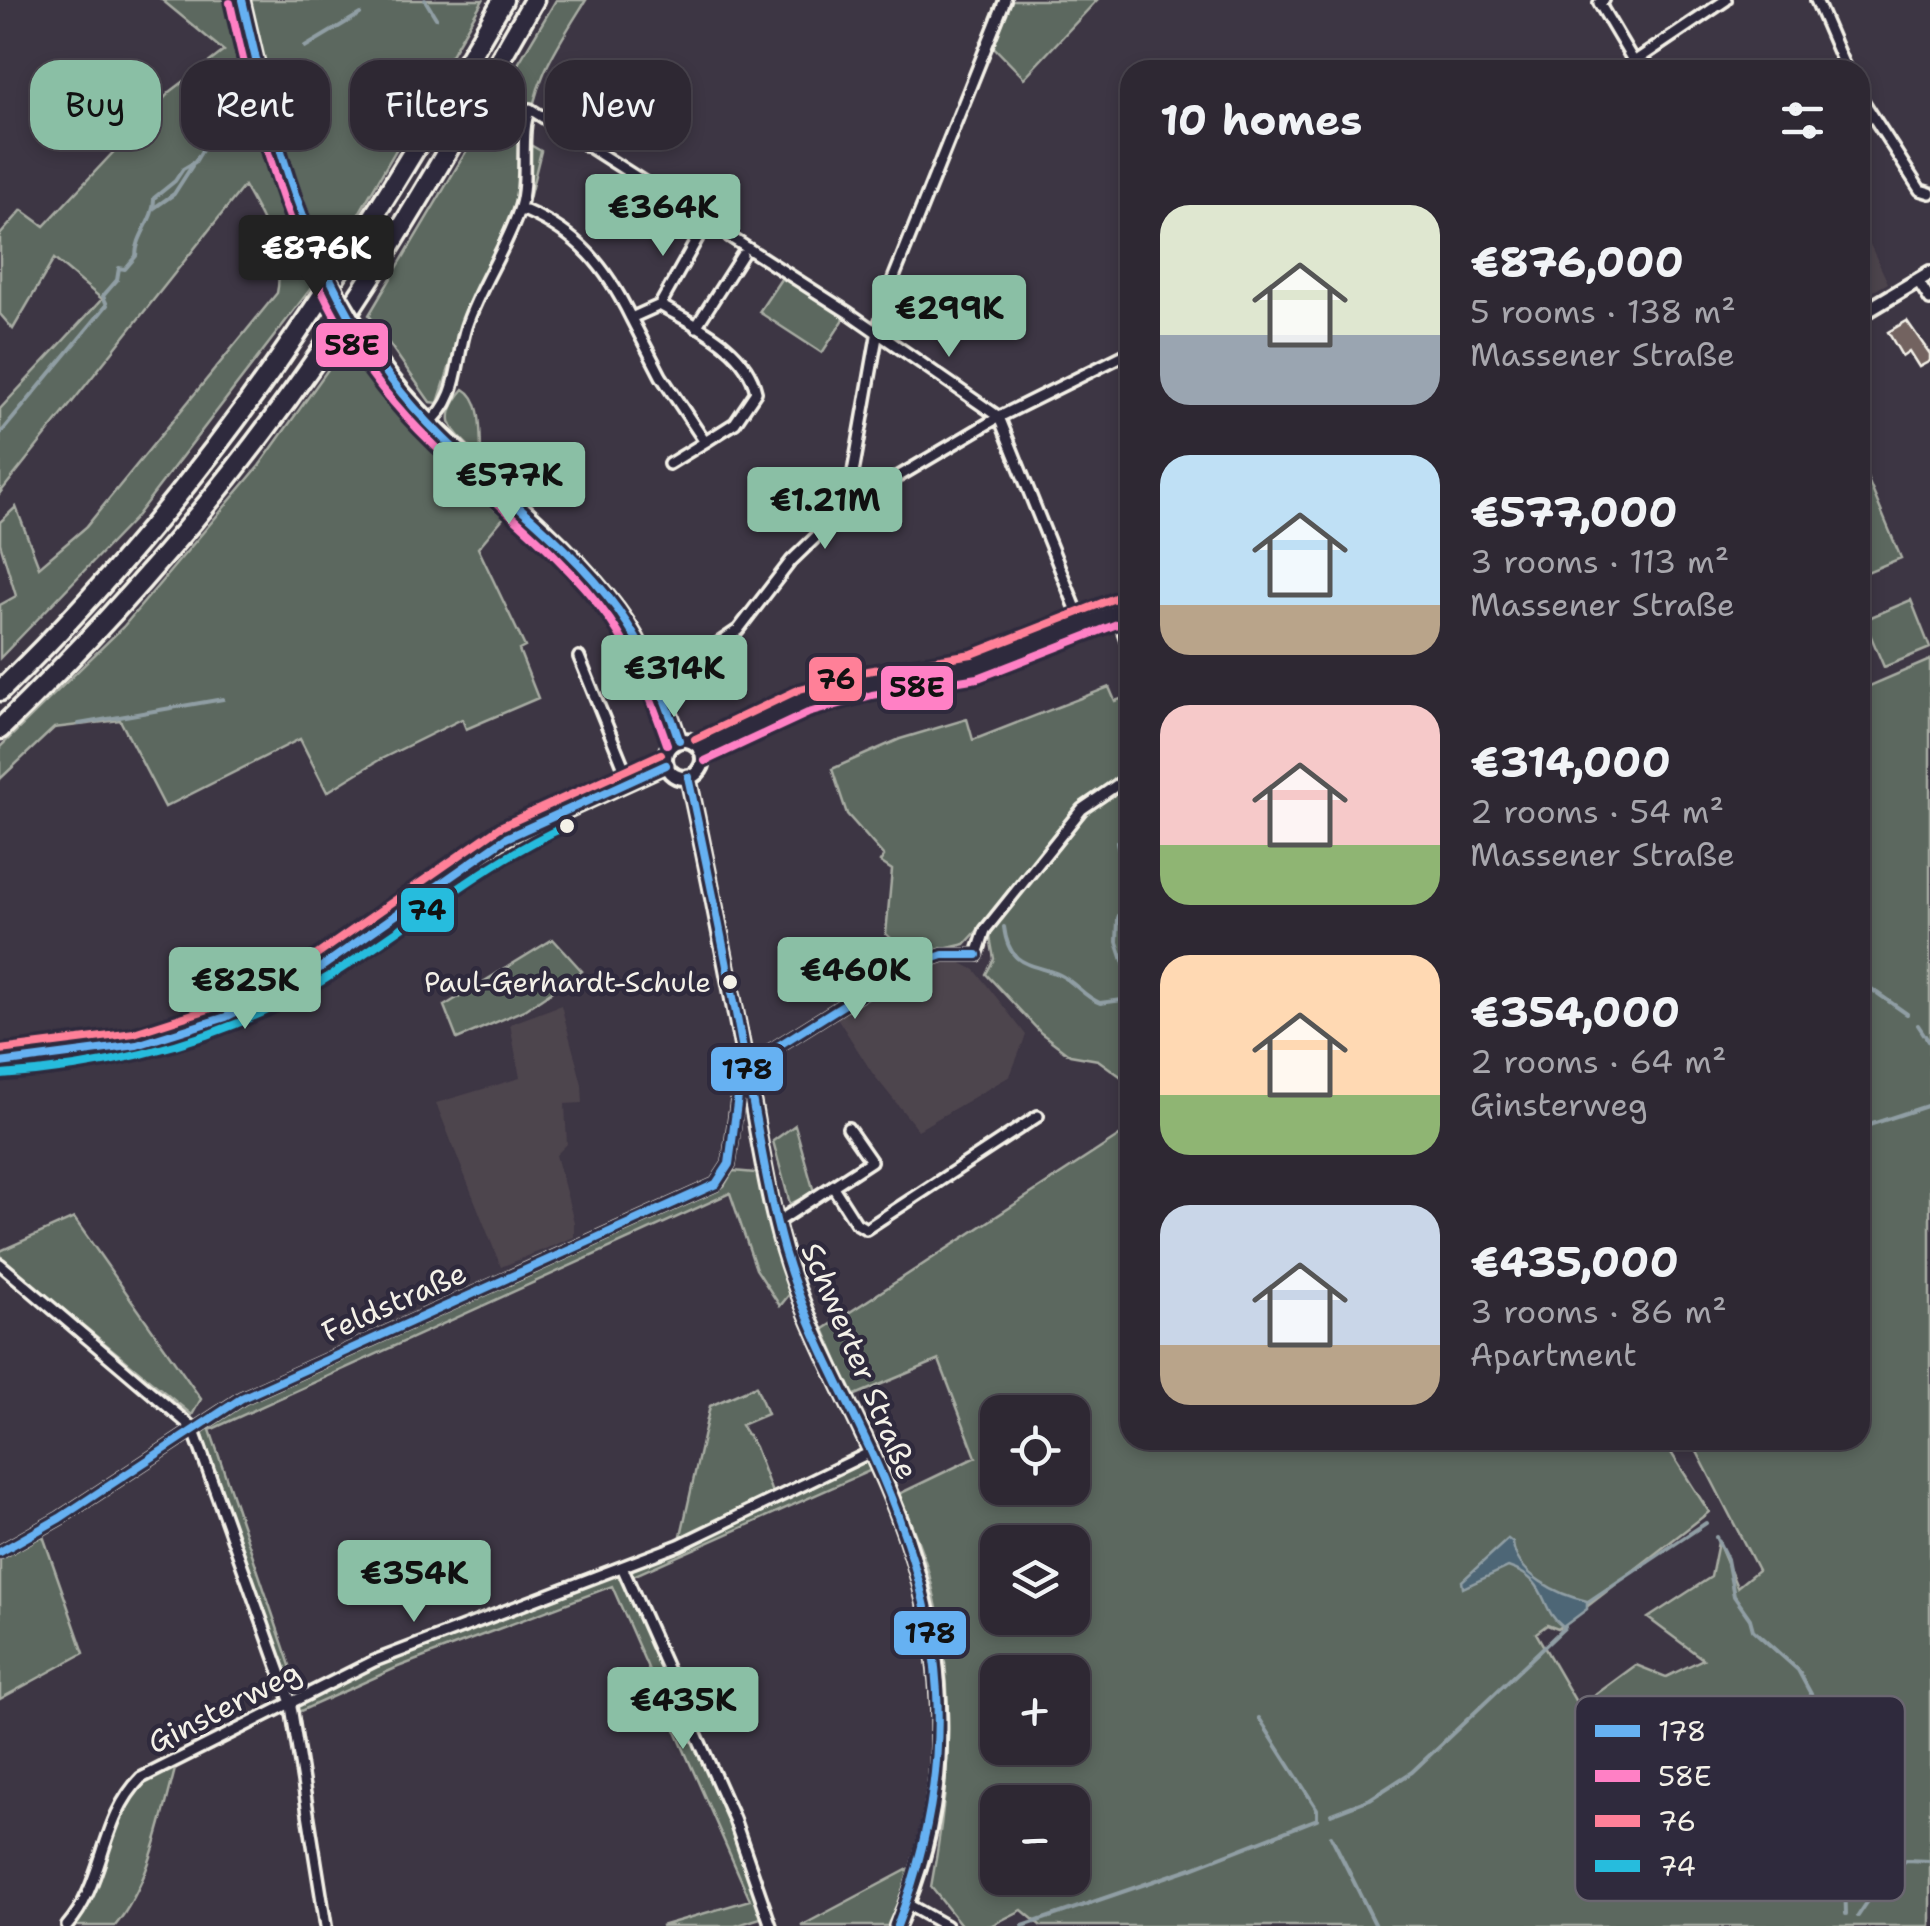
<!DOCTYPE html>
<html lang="en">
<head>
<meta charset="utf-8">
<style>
	:root { --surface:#2e2833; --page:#36303b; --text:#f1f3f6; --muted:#a7a6ac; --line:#49444e; --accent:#8abfa5 }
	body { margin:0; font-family:"Shantell Sans",sans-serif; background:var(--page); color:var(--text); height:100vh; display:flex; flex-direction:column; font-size:38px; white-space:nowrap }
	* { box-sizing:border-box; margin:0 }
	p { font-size:32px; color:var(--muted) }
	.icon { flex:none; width:55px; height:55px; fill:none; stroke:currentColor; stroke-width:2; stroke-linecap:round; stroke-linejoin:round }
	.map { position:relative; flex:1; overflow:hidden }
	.side { position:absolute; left:1120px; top:60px; width:750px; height:1390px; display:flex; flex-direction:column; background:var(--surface); border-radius:30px; box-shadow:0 5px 15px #0003,0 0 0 2px var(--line) }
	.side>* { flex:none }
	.banner { position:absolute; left:30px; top:60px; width:940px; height:90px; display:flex; gap:20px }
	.controls { position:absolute; left:980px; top:1395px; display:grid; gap:20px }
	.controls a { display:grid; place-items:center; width:110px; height:110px; border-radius:20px; background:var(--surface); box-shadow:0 5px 15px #0003,0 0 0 2px var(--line); font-size:50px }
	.price { position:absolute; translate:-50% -85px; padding:0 22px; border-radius:10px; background:var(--accent); color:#111; font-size:32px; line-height:65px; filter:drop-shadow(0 2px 5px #0008) }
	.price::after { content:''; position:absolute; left:50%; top:60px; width:30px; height:22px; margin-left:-15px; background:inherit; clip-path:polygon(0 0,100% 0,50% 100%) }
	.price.selected { background:#222; color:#fff }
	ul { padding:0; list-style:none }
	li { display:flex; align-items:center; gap:30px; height:250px; padding:0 40px }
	li span { display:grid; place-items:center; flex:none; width:280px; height:200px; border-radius:30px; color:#555 }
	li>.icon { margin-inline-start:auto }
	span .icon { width:120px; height:120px; fill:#fffc; stroke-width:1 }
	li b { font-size:42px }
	h2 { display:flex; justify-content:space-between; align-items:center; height:120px; padding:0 40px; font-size:42px }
	.pill { padding:0 35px; border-radius:30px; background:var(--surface); box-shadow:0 5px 15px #0003,0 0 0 2px var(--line); font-size:35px; line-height:90px }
	.pill.selected { background:var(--accent); color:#111 }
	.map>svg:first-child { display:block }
	.built { fill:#4d444d }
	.green { fill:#5b685e; stroke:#a8aca3; stroke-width:2.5; fill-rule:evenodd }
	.water { fill:#4d6676; stroke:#909ea4; stroke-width:2.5 }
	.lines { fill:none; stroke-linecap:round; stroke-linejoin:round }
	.stream { stroke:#909ea4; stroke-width:4 }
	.building { fill:#736461; stroke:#f4f1e8; stroke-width:2.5 }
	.street-casing { stroke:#f4f1e8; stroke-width:16 }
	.secondary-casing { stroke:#f4f1e8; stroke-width:20 }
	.highway-casing { stroke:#f4f1e8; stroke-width:25 }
	.street { stroke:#2f2a3d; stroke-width:9 }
	.secondary { stroke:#2f2a3d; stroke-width:12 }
	.highway { stroke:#2f2a3d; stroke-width:18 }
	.secondary-bridge-casing { stroke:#f4f1e8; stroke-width:20; stroke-linecap:butt }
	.secondary-bridge { stroke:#2f2a3d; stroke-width:12 }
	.bus-1-casing { stroke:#2f2a3d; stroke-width:15 }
	.bus-2-casing { stroke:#2f2a3d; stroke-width:15 }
	.bus-3-casing { stroke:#2f2a3d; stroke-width:15 }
	.bus-4-casing { stroke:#2f2a3d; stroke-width:15 }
	.bus-1 { stroke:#66b1f2; stroke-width:8 }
	.bus-2 { stroke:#ff80c5; stroke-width:8 }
	.bus-3 { stroke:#ff8098; stroke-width:8 }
	.bus-4 { stroke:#26bcdd; stroke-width:8 }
	.bus-dot { fill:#f4f1e8; stroke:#2f2a3d; stroke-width:4 }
	.labels { text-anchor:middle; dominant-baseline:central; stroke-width:9; stroke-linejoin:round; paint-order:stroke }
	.bus-label { font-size:28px; fill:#f4f1e8; stroke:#2f2a3d; text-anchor:end }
	.street-label { font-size:30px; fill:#f4f1e8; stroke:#2f2a3d }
	.key { fill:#2f2a3d; stroke:#6a6670; stroke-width:2.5 }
	.key-label { font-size:28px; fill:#f4f1e8 }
	.line-badge { stroke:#2f2a3d; stroke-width:4 }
	.pale-badge-label { font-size:28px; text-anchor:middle; font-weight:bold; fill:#111 }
</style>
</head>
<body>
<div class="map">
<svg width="1930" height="1926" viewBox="0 0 1930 1926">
	<rect width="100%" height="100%" fill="#3d3644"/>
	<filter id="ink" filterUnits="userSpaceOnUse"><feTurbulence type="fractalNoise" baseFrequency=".01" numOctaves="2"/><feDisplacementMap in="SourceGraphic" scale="20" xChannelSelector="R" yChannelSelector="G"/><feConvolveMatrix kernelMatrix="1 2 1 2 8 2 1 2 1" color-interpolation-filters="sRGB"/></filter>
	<g filter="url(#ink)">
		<!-- built -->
		<path class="built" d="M1860,223L1888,283L1860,299Z
			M950,957L975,970L1026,1035L1010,1076L918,1130L873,1074L836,1016L901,973Z
			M561,1005L582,1084L583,1103L565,1104L567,1144L556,1155L574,1222V1237L501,1267L436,1103L520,1078L510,1024Z"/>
		<!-- green -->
		<path class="green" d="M162,0H232C256,95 268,195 315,283L134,519L0,658V605L16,596L0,543V522L16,507L39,567L86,527L277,293C285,258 261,216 244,186L0,493V409L102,299L54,259L13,329L0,314V235L22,210L44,226L170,92L224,51Z
			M242,0H483L339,248L300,216Z
			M556,0H586C554,51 532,82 527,143L541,151L526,211L465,318L438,403L430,402L369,315Z
			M1005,0H1097L1024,78L988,41Z
			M785,273L848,313L822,353L759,312Z
			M349,340L382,386L488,490L482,498L504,517L478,548L525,647L519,650L538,698L466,729L462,719L379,760L327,792L300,739L165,807L120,720L54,728L0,779V747L123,627L259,466Z
			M464,389C482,399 480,430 481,450L477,454C452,430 437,420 464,389Z
			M1860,461L1901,558L1860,575Z
			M1911,600L1930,648L1884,667L1864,620Z
			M1930,660V1926H1041L1022,1910L990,1926H962L931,1887C951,1782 957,1678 929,1574C922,1547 909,1520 899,1494L976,1457L939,1360L853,1396L824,1329L1130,1129V1440H1663L1709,1512L1558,1629L1547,1625L1536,1633L1583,1714L1595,1695L1636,1665L1666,1677L1703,1659L1648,1618L1711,1577L1718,1542L1737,1587L1758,1570L1691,1440H1860V690ZM998,1412H1072V1488H998ZM998,1542H1072V1618H998ZM998,1672H1072V1748H998ZM998,1802H1072V1878H998Z
			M1109,687L1115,701L1130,696V1083L1098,1060L1070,1055L1041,1033L986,974L994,959L989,931L1023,881L965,944L919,955L879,976L873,971L895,942L886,934L892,870L880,862L884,856L847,814L832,769L900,739L967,719L973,740Z
			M553,939L582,971L524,1010L457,1039L444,1006Z
			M795,1125L814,1192L790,1204L773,1141Z
			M733,1171L766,1174L796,1286L780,1306L756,1269L730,1193L210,1430L299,1692H295L286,1676L201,1430L244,1400L724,1186Z
			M74,1218L201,1399L192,1415L0,1257V1251Z
			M756,1386L767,1414L741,1425L755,1447L772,1493L680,1540L710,1406Z
			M868,1457L874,1469L631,1577L633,1566Z
			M42,1533L84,1653L0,1699V1557Z
			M611,1573H619L624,1579L732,1820L767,1916L735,1926H661L750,1900L612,1586L398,1667L294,1714L296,1702L374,1664Z
			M177,1762C162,1816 151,1882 115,1926H70L119,1811L144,1780Z
			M918,1864L895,1926H801Z"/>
		<!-- water -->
		<path class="water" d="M1508,1539L1513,1543C1516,1574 1558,1595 1587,1601V1609L1563,1627C1537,1607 1551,1581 1508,1567L1463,1588L1462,1581Z"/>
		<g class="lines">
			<!-- stream -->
			<path class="stream" d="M425,0L436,18
				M305,47L360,14
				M1633,70L1720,10
				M154,208L174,194L192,166
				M0,434L107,305L103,296L117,280L119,268L125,269L136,256C136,235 155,219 154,198L175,181L183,169L195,162L213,132
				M79,724L223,699
				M1117,842L1128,893L1118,918L1117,942L1130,982
				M1004,927C1009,969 1033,963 1060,975C1075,982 1084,997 1100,1003L1130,999
				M1860,981L1907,1014
				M1918,1025L1930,1043
				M1860,1128L1930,1105
				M1716,1537L1727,1559L1734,1596L1750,1619L1753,1630L1798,1670L1832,1733L1831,1782L1844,1847L1846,1914
				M1588,1602L1706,1523
				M1331,1814L1370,1799L1412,1772L1565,1627
				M1331,1836L1376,1926
				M1858,1916L1878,1886L1906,1860L1930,1861
				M1023,1926L1192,1868L1317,1819V1809L1259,1718"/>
		</g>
		<!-- building -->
		<path class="building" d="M1907,321L1930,354V361L1919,367L1909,351L1902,356L1888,332Z"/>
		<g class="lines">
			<defs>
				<path id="street" d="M1604,0L1599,3L1634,62
					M1816,0L1846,70
					M1622,70L1726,0
					M1860,96L1920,190L1930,193
					M519,211H526C579,234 606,267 631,318L660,305C696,326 746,347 756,392L735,423L705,442L661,376L631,318
					M1918,281L1930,300
					M660,305L701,232
					M696,327L742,255
					M428,424C460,399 455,362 466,327C480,285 507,248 520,207C529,179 519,131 530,109L849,313L999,417L1079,616L1085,623
					M669,464L705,442
					M847,507L879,325L892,282L1005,0
					M1119,620L1130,650
					M579,657L629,780
					M655,676L701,655L738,630L791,561L847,507L999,417L1130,352
					M833,1187L856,1223L866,1229L1038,1116
					M776,1223L871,1161L848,1128
					M0,1264L193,1428L290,1700L326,1926
					M0,1552L60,1518L242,1398L716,1184L729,1164L740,1078L746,1066L899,970L943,955H977L985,930L1082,809L1130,776
					M622,1567L734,1819L771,1926
					M907,1904L946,1926
					M67,1926C105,1883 100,1819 141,1778L374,1661L679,1545L871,1452"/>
				<path id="secondary" d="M242,0L279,159L300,216
					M1860,315L1930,273
					M378,360C446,455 548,516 617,609C646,647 664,695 679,740
					M665 759a19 19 0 1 1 38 0a19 19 0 1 1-38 0Z
					M700,750L804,701L869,683L975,666L1130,606
					M688,777C709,873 727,970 746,1066C756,1118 763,1171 776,1222C799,1316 849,1398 887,1487C947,1627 962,1785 897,1926
					M0,1063L137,1045L226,1017L320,968L506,838L666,765"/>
				<path id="highway" d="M0,691C214,484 355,255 503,0
					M0,729C126,607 240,473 338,327C409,222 471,110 534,0"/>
			</defs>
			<!-- street casing -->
			<use href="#street" class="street-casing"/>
			<!-- secondary casing -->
			<use href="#secondary" class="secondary-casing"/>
			<!-- highway casing -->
			<use href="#highway" class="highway-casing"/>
			<!-- street -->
			<use href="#street" class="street"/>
			<!-- secondary -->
			<use href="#secondary" class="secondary"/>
			<!-- highway -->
			<use href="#highway" class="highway"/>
			<defs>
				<path id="secondary-bridge" d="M300,216L322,268L378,360"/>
			</defs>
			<!-- secondary-bridge casing -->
			<use href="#secondary-bridge" class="secondary-bridge-casing"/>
			<!-- secondary-bridge -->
			<use href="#secondary-bridge" class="secondary-bridge"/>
			<defs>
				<path id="bus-1" d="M242,0C272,133 307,267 390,378C455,466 554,522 618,610C646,649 664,695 679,740
					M688,777C709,873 728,969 746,1066C758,1128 767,1190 784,1251C805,1323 843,1390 874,1458C947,1619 961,1760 897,1926
					M0,1063L137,1045L226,1017L320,968L506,838L666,765
					M746,1066L899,970L943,955H977
					M0,1552L60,1518L242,1398L716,1184L729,1164L738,1096"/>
				<path id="bus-2" d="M230,3C260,137 296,277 382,388C449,474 547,531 610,620C636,658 652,701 667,744
					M705,761L808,713L872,695L978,678L1130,619"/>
				<path id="bus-3" d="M695,739L800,689L867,671L972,654L1125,594
					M0,1050L134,1033L221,1005L314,957L500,827L661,754"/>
				<path id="bus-4" d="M1,1075C116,1067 226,1040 325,979C407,929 479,865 568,825"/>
			</defs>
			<!-- bus-1 casing -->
			<use href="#bus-1" class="bus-1-casing"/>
			<!-- bus-2 casing -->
			<use href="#bus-2" class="bus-2-casing"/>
			<!-- bus-3 casing -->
			<use href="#bus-3" class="bus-3-casing"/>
			<!-- bus-4 casing -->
			<use href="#bus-4" class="bus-4-casing"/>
			<!-- bus-1 -->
			<use href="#bus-1" class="bus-1"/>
			<!-- bus-2 -->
			<use href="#bus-2" class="bus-2"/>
			<!-- bus-3 -->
			<use href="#bus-3" class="bus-3"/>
			<!-- bus-4 -->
			<use href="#bus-4" class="bus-4"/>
		</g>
	</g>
	<!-- markers -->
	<g class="bus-dot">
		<circle cx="567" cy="826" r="9"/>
		<circle cx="730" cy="982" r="9"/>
	</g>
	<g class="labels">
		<!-- bus labels -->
		<g class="bus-label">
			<text x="711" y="982">Paul-Gerhardt-Schule</text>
		</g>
		<!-- street labels -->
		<g class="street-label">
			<text transform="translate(394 1302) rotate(-24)">Feldstraße</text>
			<text transform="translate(860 1361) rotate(67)">Schwerter Straße</text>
			<text transform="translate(224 1707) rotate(-27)">Ginsterweg</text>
		</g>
	</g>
	<!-- legend -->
	<rect x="1575" y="1696" width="330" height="205" rx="15" class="key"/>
	<rect x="1595" y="1725" width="45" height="12" fill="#66b1f2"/>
	<rect x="1595" y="1770" width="45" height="12" fill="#ff80c5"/>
	<rect x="1595" y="1815" width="45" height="12" fill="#ff8098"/>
	<rect x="1595" y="1860" width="45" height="12" fill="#26bcdd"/>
	<g class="key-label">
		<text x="1658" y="1741">178</text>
		<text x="1658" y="1786">58E</text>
		<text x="1658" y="1831">76</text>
		<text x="1658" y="1876">74</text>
	</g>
	<g class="line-badge">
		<rect x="314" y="321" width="76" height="48" rx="10" fill="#ff80c5"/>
		<rect x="807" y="655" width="57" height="48" rx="10" fill="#ff8098"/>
		<rect x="879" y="664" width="76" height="48" rx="10" fill="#ff80c5"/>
		<rect x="399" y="886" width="57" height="48" rx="10" fill="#26bcdd"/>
		<rect x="709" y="1045" width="76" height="48" rx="10" fill="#66b1f2"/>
		<rect x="892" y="1609" width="76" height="48" rx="10" fill="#66b1f2"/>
	</g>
	<g class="pale-badge-label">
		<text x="352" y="355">58E</text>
		<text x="836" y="689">76</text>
		<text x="917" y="697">58E</text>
		<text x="427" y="920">74</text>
		<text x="747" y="1079">178</text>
		<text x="930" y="1643">178</text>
	</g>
</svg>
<div class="controls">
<a><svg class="icon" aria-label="locate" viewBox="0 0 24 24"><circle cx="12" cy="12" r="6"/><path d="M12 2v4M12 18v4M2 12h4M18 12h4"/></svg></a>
<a><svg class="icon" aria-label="layers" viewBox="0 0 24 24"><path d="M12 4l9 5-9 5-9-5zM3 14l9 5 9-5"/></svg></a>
<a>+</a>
<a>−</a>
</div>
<b class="price" style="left:663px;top:259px">€364K</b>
<b class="price selected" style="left:316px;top:300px">€876K</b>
<b class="price" style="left:949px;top:360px">€299K</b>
<b class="price" style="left:509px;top:527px">€577K</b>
<b class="price" style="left:825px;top:552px">€1.21M</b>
<b class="price" style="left:674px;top:720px">€314K</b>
<b class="price" style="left:855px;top:1022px">€460K</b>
<b class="price" style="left:245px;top:1032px">€825K</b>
<b class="price" style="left:414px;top:1625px">€354K</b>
<b class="price" style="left:683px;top:1752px">€435K</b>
<div class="banner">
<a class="pill selected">Buy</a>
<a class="pill">Rent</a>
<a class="pill">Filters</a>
<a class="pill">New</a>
</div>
<section class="side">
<h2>10 homes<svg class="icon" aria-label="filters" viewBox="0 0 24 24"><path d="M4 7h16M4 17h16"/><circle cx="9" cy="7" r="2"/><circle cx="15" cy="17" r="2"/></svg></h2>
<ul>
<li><span style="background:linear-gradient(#dfe7d0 65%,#9aa5b1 0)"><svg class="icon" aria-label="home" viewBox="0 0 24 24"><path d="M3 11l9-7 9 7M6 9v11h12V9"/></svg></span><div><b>€876,000</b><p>5 rooms · 138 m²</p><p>Massener Straße</p></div></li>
<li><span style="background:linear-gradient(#bfe0f5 75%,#b9a48a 0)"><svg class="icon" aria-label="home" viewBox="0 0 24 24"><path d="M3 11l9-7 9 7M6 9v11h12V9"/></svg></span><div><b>€577,000</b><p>3 rooms · 113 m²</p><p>Massener Straße</p></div></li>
<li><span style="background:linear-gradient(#f6c9c9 70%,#8fb573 0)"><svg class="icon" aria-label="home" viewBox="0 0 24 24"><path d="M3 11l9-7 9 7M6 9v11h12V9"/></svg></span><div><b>€314,000</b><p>2 rooms · 54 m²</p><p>Massener Straße</p></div></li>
<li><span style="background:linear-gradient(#ffd9b3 70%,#8fb573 0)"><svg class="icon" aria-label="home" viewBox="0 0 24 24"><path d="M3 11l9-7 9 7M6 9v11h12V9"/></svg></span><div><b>€354,000</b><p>2 rooms · 64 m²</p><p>Ginsterweg</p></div></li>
<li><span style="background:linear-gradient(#c9d6e8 70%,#b9a48a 0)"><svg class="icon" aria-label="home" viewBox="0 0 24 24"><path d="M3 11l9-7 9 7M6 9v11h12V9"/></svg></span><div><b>€435,000</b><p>3 rooms · 86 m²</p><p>Apartment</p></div></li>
</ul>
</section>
</div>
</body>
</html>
